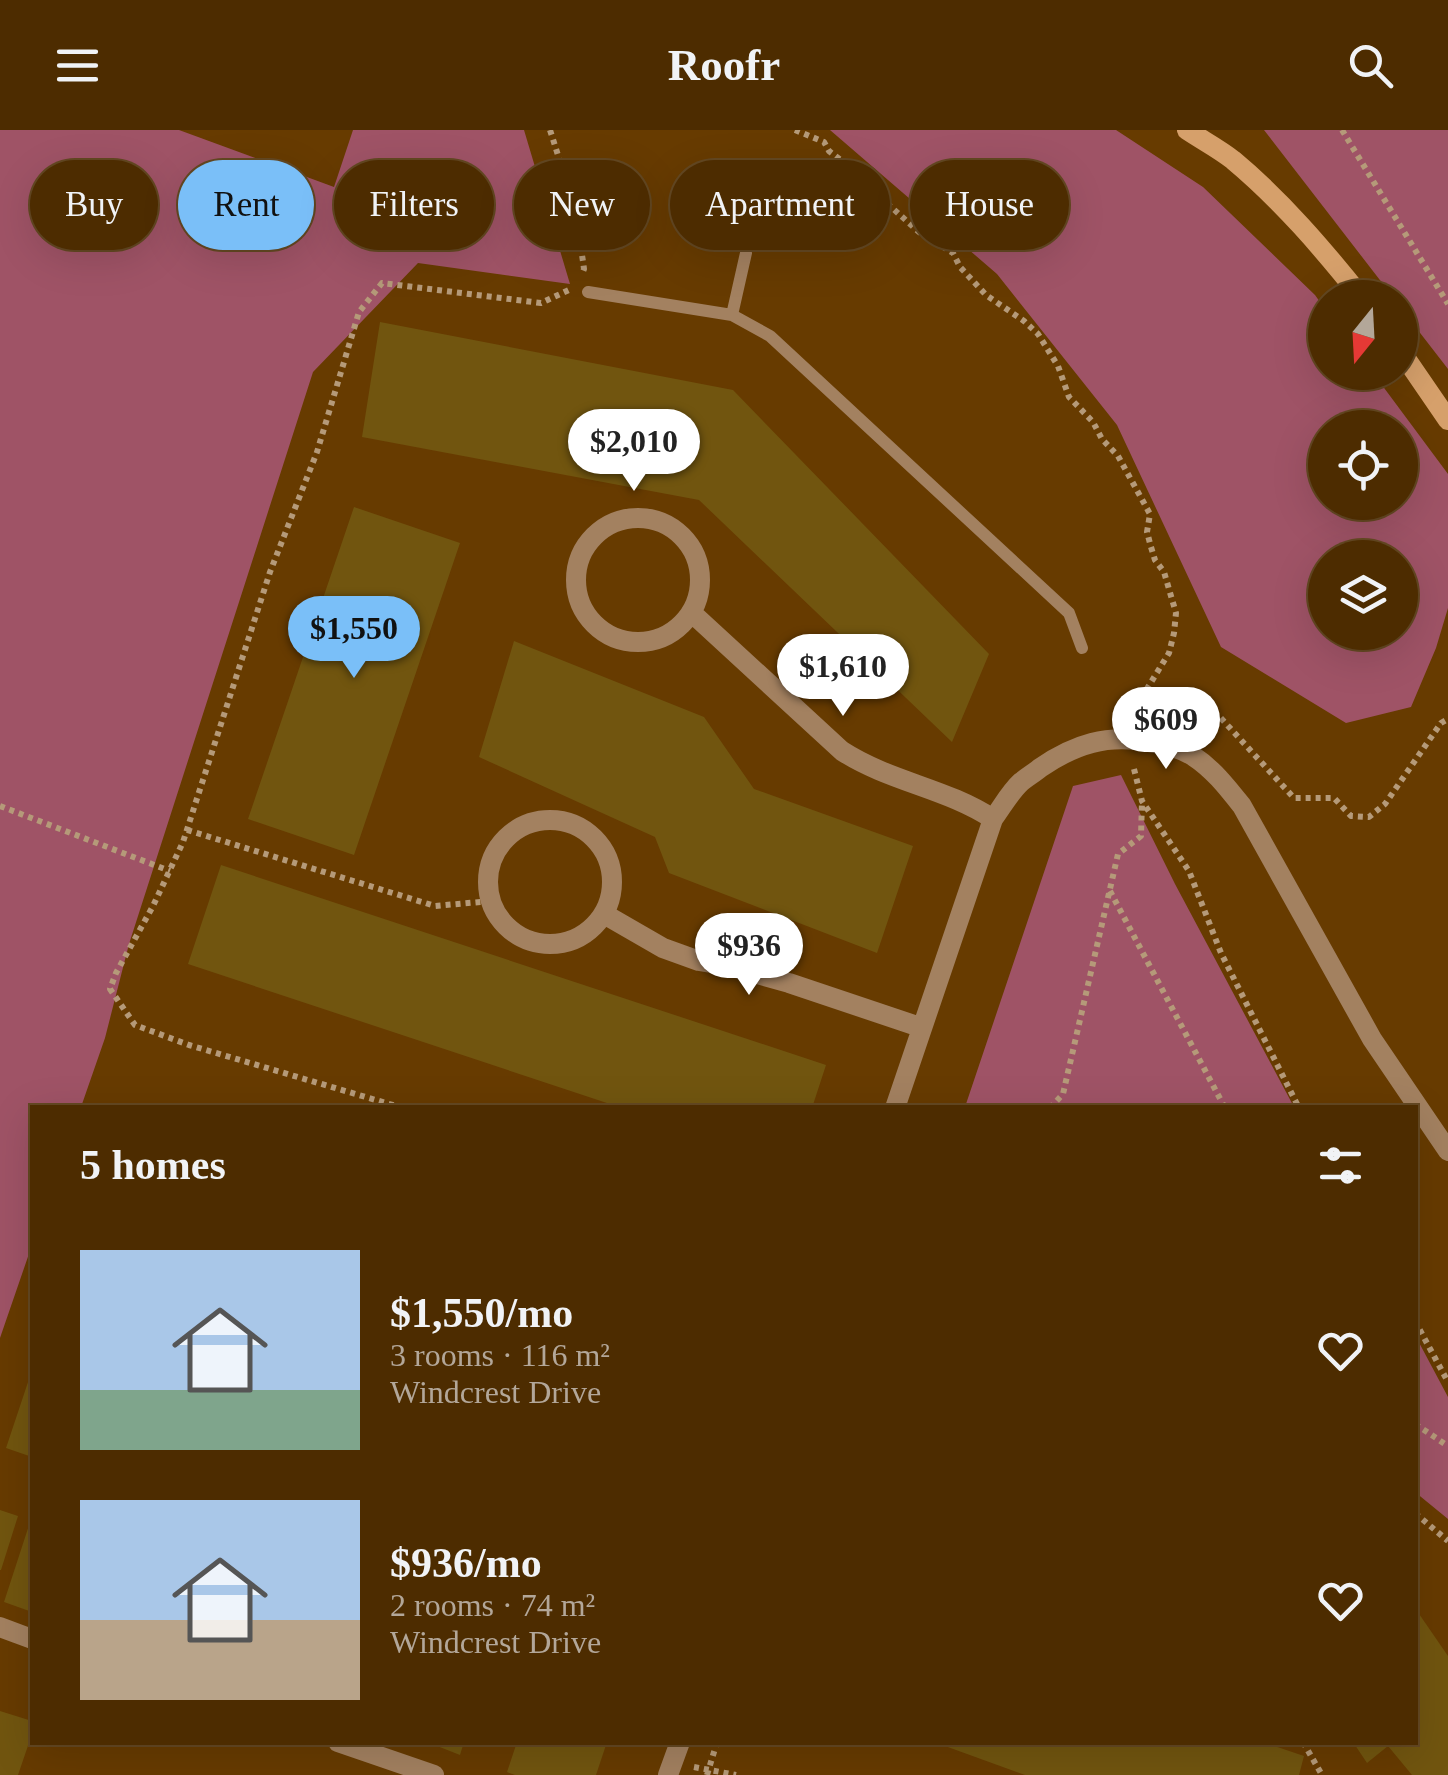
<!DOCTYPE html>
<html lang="en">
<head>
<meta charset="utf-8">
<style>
	:root { --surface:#4d2c00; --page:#54340a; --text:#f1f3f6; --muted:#b3a799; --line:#644822; --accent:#7abff8 }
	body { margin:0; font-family:"Times New Roman",serif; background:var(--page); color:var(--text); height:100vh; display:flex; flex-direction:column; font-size:38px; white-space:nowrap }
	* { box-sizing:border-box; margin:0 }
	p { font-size:32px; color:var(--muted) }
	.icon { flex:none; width:55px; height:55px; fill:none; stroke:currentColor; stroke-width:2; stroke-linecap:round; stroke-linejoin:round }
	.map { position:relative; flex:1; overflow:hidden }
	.panel { position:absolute; left:30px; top:975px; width:1388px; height:640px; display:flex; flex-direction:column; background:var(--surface); border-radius:0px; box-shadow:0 10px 40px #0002,0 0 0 2px var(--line) }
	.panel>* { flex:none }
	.hud { position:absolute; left:30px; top:30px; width:1390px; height:90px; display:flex; gap:20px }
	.needle { width:65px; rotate:198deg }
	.fabs { position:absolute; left:1308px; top:150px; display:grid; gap:20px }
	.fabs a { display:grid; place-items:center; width:110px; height:110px; border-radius:50%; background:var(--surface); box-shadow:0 10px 40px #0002,0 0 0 2px var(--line); font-size:50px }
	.price { position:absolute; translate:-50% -85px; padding:0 22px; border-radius:35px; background:#fff; color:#222; font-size:32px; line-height:65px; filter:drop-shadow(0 2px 5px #0008) }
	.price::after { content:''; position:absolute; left:50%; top:60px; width:30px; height:22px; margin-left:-15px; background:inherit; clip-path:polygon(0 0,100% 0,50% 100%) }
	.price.selected { background:var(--accent); color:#111 }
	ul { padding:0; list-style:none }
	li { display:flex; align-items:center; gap:30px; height:250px; padding:0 50px }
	li span { display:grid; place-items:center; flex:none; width:280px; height:200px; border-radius:0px; color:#555 }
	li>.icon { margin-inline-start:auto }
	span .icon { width:120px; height:120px; fill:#fffc; stroke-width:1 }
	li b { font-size:42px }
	h2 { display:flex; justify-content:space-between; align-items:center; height:120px; padding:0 50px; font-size:42px }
	.tag { padding:0 35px; border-radius:45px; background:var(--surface); box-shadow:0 10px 40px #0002,0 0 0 2px var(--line); font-size:35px; line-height:90px }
	.tag.selected { background:var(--accent); color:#111 }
	header { display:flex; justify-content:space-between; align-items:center; height:130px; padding:0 50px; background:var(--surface); font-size:45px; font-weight:800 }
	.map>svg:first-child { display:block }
	.green { fill:#9f5366; fill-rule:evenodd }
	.building { fill:#71550f }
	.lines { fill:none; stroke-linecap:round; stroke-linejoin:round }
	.path { stroke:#b59a79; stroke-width:6; stroke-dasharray:5 5; stroke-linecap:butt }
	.lane { stroke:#a38160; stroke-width:12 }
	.street { stroke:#a38160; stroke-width:20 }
	.secondary { stroke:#d6a06b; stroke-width:20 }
</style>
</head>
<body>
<header><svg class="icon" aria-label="menu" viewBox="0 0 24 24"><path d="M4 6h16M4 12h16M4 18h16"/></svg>Roofr<svg class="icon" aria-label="search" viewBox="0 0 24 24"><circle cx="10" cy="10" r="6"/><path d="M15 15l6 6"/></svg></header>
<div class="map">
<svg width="1448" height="1645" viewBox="0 0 1448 1645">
	<rect width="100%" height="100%" fill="#673b00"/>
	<!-- green -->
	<path class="green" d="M0,0H179L334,57L353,0H524L570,154L418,133L313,242L129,814L105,908L81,977L32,978V1115L0,1208Z
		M830,0H1116L1203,57L1315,165L1325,179V242L1373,243L1448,344V478L1436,518L1411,577L1346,593L1221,517L1117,295L997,144ZM1325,298H1400V372H1325ZM1325,428H1400V502H1325Z
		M1264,0H1448V239L1400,177V168L1393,167Z
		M1121,645L1175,754L1294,977H965L1073,656Z
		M1415,1205L1448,1267V1389L1415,1362Z"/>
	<!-- building -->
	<path class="building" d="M380,192L733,260L989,524L952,612L699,370L362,307Z
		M354,377L460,413L354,725L248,689Z
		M514,511L704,587L754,659L913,716L877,823L669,743L655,707L479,627Z
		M221,735L826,935L812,978H622L188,834Z
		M32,1240V1327L6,1318Z
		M0,1380L18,1386L1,1440H0Z
		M32,1386V1482L4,1472Z
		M1415,1478L1448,1526V1645H1412L1388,1616L1367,1633L1353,1612H1415Z
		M0,1581L32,1591V1604L18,1645H0Z
		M427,1612H464L460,1625Z
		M517,1612H607L596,1645H515L507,1642Z
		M934,1612H1263L1304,1626L1299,1645H1025Z"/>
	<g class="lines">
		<!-- path -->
		<path class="path" d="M550,0C565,46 578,92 584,139L582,144
			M795,0L824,12L829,21L867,50L890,76L919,102L953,123L960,137L986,165L1024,191L1038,204L1058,236L1069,267L1093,292L1102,309L1118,326L1150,384L1147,402L1151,417L1155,430L1164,442L1176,483L1174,503L1169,523L1137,575
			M1342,0L1448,174
			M1147,558L1219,586L1294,668H1334L1351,686L1369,687L1385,674L1441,593L1448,589
			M1134,639L1142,671L1189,741L1221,823L1299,978
			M0,676L170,741
			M187,700L435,776L491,771
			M1110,761L1225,978
			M403,978L189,915L135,895L110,859L116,843L153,776L183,712L270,442L317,322L359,182L382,153L541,173L571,159
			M1050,978L1063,964L1118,724L1141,706L1142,671
			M1415,1191L1448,1252
			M1415,1294L1448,1316
			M1415,1383L1448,1411
			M1303,1612L1322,1645
			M694,1637L736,1645
			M707,1645L717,1612"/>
		<!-- lane -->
		<path class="lane" d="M588,162L732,185L770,206L1069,483L1082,518
			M732,185L746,123"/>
		<!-- street -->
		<path class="street" d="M576 450a62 62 0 1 1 124 0a62 62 0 1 1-124 0Z
			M692,483L842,621C890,652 946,658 993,689
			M488 752a62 62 0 1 1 124 0a62 62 0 1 1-124 0Z
			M604,784L663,818L699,831L729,836L789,853L920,897
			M895,978L993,689C1002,677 1010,662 1021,652C1027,647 1034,643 1040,638C1075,614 1107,604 1149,612C1164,614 1180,618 1193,626C1213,639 1227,657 1242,676L1372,909L1448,1021
			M0,1497L32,1509
			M338,1612L434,1645
			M668,1645L680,1612"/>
		<!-- secondary -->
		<path class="secondary" d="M1187,0C1202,10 1219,19 1233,30C1281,70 1323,119 1362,168
			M1400,220L1448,290"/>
	</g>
</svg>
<div class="fabs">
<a><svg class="needle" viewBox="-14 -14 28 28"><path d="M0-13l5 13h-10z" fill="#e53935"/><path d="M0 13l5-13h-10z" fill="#b3a799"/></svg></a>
<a><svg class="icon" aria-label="locate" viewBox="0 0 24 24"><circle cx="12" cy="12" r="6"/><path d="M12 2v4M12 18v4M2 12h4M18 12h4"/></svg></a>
<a><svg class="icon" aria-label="layers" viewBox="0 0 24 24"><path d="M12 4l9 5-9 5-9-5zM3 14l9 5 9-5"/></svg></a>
</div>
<b class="price" style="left:634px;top:364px">$2,010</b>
<b class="price selected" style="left:354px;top:551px">$1,550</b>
<b class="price" style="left:843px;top:589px">$1,610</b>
<b class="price" style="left:1166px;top:642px">$609</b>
<b class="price" style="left:749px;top:868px">$936</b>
<div class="hud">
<a class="tag">Buy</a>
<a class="tag selected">Rent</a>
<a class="tag">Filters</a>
<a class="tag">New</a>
<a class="tag">Apartment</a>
<a class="tag">House</a>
</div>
<section class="panel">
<h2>5 homes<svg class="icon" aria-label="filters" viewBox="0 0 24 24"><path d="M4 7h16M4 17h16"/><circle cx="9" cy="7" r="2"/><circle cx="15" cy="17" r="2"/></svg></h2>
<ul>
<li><span style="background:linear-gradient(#a9c7e8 70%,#7fa58c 0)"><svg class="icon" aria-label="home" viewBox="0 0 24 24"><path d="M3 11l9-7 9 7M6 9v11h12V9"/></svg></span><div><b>$1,550/mo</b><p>3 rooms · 116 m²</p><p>Windcrest Drive</p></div><svg class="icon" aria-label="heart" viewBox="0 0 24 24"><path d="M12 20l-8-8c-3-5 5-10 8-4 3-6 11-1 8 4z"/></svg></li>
<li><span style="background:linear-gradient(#a9c7e8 60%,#b9a48a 0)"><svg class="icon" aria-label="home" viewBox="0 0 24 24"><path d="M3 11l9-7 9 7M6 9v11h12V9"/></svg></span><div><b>$936/mo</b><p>2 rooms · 74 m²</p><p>Windcrest Drive</p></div><svg class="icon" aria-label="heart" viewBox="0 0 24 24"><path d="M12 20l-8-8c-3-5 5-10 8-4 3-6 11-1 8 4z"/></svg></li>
</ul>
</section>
</div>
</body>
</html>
